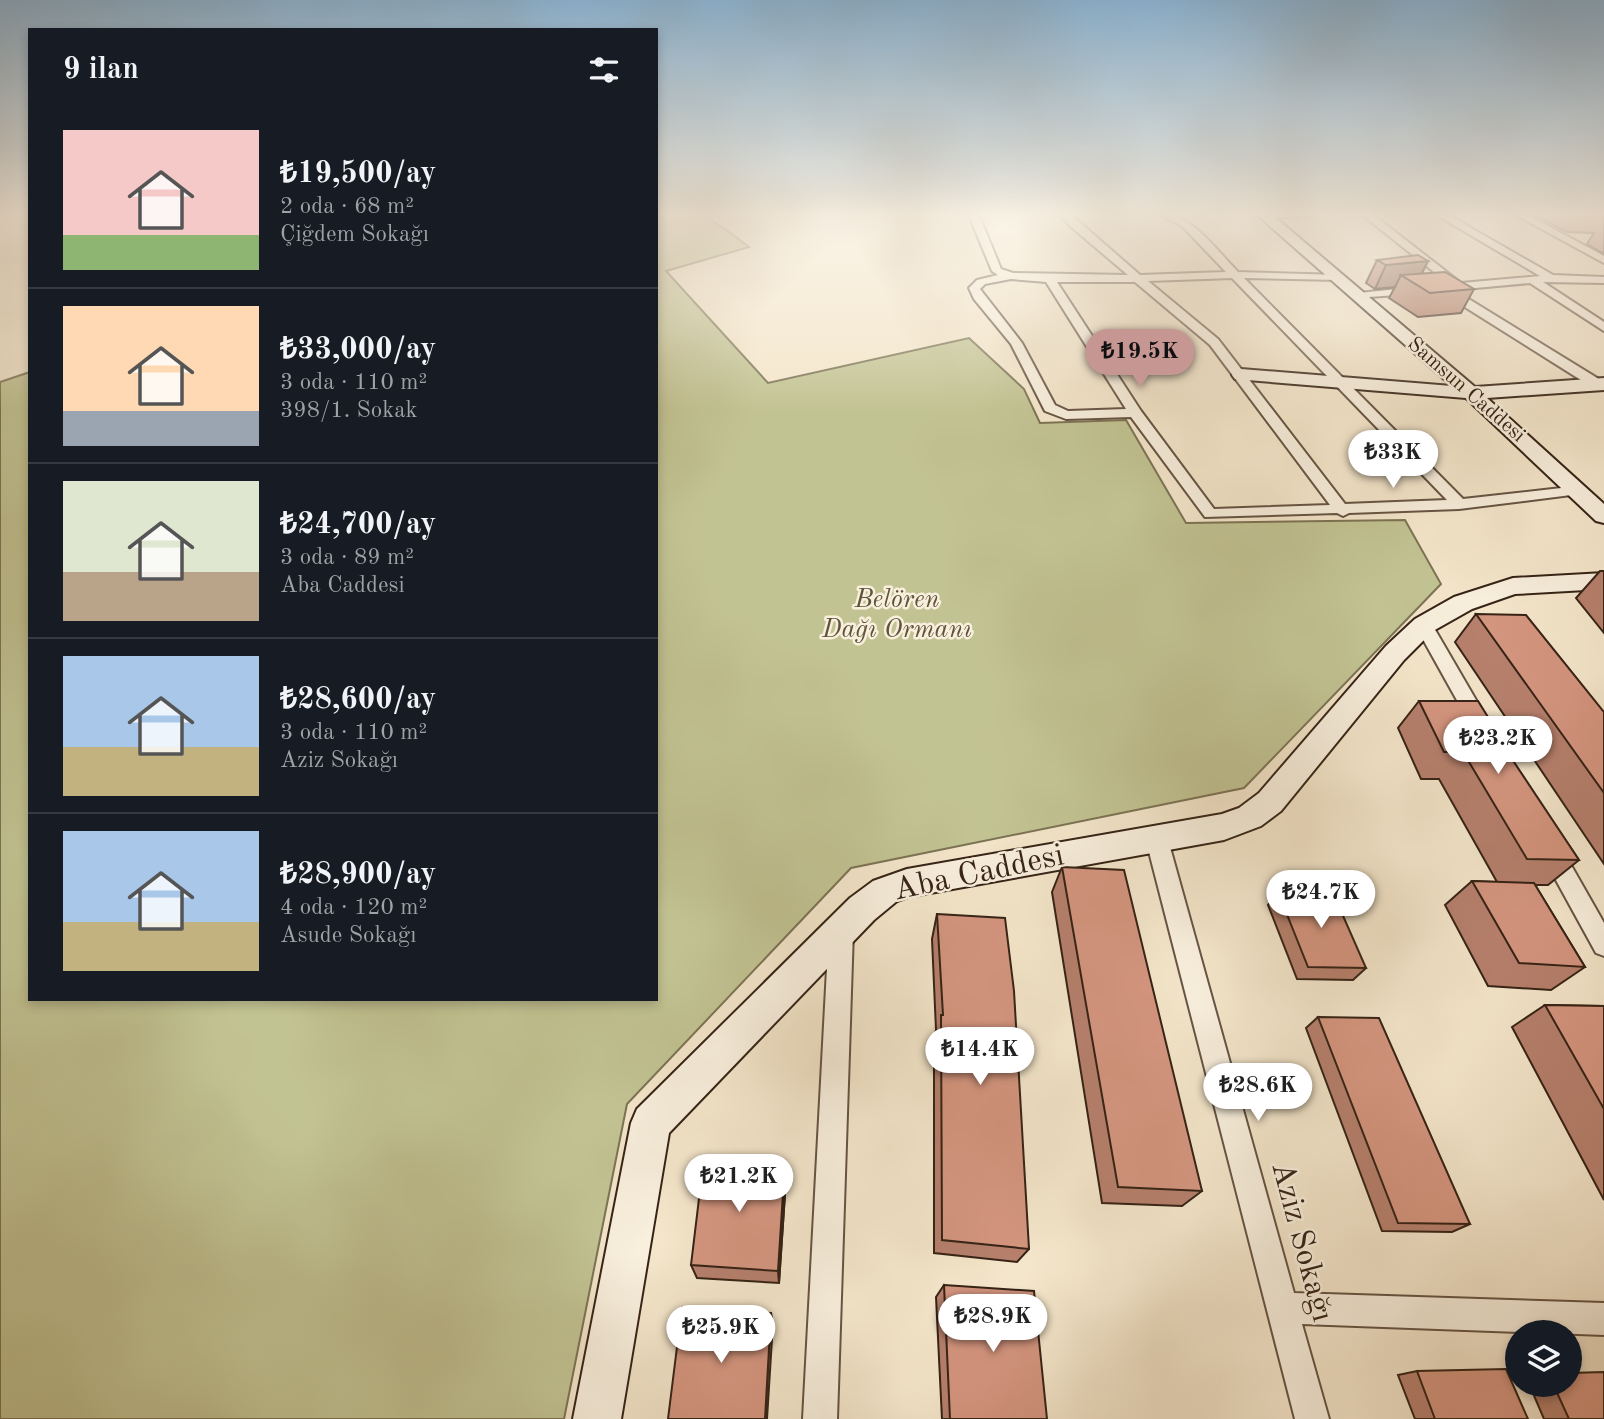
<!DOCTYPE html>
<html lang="tr">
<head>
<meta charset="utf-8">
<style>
	:root { --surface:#171b24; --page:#242831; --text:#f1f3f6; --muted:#9ea1a6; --line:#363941; --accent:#c59692 }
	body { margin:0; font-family:"Old Standard TT",serif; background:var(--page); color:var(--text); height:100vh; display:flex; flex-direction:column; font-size:26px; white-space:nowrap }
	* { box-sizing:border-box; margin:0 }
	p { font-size:23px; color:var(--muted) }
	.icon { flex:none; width:38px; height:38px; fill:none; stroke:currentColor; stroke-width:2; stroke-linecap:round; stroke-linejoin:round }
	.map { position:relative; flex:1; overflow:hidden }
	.side { position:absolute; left:28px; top:28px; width:630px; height:973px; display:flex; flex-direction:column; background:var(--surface); border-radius:0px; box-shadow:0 4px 10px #0003 }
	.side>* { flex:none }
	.tools { position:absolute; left:1505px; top:1320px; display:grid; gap:14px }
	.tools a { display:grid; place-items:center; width:77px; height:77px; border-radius:50%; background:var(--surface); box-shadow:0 4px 10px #0003; font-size:35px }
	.price { position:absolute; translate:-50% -60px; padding:0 16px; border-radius:24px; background:#fff; color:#222; font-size:23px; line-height:46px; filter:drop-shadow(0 2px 4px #0008) }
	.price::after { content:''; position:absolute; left:50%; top:42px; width:21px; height:16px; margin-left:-10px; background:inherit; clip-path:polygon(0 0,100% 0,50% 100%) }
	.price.active { background:var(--accent); color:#111 }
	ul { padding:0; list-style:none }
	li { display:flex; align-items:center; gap:21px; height:175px; padding:0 35px }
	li+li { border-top:2px solid var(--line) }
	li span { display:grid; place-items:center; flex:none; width:196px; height:140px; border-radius:0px; color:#555 }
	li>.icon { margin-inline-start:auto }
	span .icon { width:84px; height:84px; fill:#fffc; stroke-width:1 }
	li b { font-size:30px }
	h2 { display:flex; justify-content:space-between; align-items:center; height:84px; padding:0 35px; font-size:30px }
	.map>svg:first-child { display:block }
	.green { fill:#c2c393; stroke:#7c7354; stroke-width:2 }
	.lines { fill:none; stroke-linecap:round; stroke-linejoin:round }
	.street-casing { stroke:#665443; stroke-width:4 }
	.secondary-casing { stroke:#362316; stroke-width:4 }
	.street { fill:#f8efdd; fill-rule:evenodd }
	.secondary { fill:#f8efdd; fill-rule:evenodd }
	.wall { fill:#b6806d; stroke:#362316; stroke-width:2 }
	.shaded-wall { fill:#946859; stroke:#362316; stroke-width:2 }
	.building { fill:#d4957f; stroke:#362316; stroke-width:2 }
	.labels { text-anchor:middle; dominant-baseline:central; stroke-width:5; stroke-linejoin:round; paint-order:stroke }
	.far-street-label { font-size:21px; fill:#362316; stroke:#f8efdd }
	.park-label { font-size:26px; font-style:italic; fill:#60533c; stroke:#f8efdd }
	.near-street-label { font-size:32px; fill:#362316; stroke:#f8efdd }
</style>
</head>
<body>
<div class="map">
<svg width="1604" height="1419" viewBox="0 0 1604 1419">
	<rect width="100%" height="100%" fill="#f4e6cb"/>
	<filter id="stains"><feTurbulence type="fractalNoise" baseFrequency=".00286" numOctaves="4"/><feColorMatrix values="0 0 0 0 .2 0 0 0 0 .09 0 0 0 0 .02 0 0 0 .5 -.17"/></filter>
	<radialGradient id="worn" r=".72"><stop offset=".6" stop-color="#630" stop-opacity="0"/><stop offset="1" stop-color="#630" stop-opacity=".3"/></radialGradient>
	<!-- green -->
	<path class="green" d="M656,213C707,213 709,217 749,247L666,271L768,383L969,338L1024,389L1040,423L1126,420L1186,523L1405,520L1441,584L1244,788L851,868L627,1104L564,1419H0V382L30,372V999H656Z"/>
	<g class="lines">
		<defs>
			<path id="street" d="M968,213H978L1001,269L1013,273L1128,275L1070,226L1059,213H1069L1140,275L1226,272L1182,226L1157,213C1191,212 1216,250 1238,272L1341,275V279L1337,280L1244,278L1463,499L1579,486L1586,490L1579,494L1459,509L1349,513L1343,516L1337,513L1205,517L1131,417L1066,419L1045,411L1011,344L974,299L969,288L977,280L998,275L992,271ZM1232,278L1447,500L1345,504L1218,339L1148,281ZM1011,279L1046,282L1126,409L1068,411L1055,405L1022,343L980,289L985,284ZM1057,282H1135L1210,345L1330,505L1214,509L1141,411Z
				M1261,213H1314L1309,216L1264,218L1259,215Z
				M1360,213H1371L1461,283L1540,276L1433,213H1445L1553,275L1604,277V283L1543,282L1604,322V331L1530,283L1454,290L1602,381V387H1592L1441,292L1354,298L1352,296L1358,293L1449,284Z
				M1512,213H1524L1604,256V263Z
				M1424,619L1430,621L1487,719L1490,724L1487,729L1480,731L1473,729L1415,625Z
				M1157,831L1165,833L1168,840L1294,1293L1604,1303V1335L1302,1324L1329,1419H1295L1146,840L1149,833Z
				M1551,842L1559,844L1604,923V956L1596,953L1540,851L1543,844Z
				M841,920L849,923L853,931L837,1419H803L829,931L833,923Z"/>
			<path id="secondary" d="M1255,213H1270L1475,387L1604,378V390L1487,398L1604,504V523L1596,521L1466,398L1235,379L1232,375L1241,369L1452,386Z
				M1604,573V589L1515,594L1472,609L1433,631L1404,660L1281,811L1261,826L1224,840L908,897L897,901L874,920L669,1133L621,1419H573L631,1123L637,1109L850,898L873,881L907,869L1222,814L1239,808L1259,793L1386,646L1415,619L1454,597L1513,578Z"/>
		</defs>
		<!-- street casing -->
		<use href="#street" class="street-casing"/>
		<!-- secondary casing -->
		<use href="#secondary" class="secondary-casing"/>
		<!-- street -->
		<use href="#street" class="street"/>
		<!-- secondary -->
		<use href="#secondary" class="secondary"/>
	</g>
	<!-- wall -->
	<path class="wall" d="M1530,213H1604V254L1587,244L1594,233L1567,232Z
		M1377,260L1428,261L1422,273L1474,289L1461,313L1418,317L1389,298L1395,287L1375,289L1366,283Z
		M1600,571H1604V633L1576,598Z
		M1476,614L1604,712V864L1455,642Z
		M1419,701L1511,754L1509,756L1579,860L1548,885H1535L1585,967L1551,990L1488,986L1445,905L1472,881L1497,882L1439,779H1421L1398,728Z
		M1062,867L1202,1191L1182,1206L1102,1203L1052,892Z
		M1278,892L1366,968L1353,980L1297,979L1268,905Z
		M937,914L1029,1249L1017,1262L934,1253V1037L936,1030L932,939Z
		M1545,1005L1604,1006V1200L1512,1027Z
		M1318,1017L1470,1224L1452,1232L1382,1231L1306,1028Z
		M785,1162L786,1179L779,1283L697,1278L691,1265Z
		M944,1285L1047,1419H942L936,1297Z
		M1417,1371L1528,1419H1415L1398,1375Z
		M1529,1384H1570L1604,1419H1544Z"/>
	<!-- shaded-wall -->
	<path class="shaded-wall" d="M1428,261L1416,284L1401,275L1395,287L1375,289L1386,265Z
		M785,1162L786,1179L779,1283L778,1271Z
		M771,1313L773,1323L767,1419H765Z"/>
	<!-- building -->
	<path class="building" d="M1418,255L1428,261L1386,265L1377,260Z
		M1445,272L1474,289L1430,293L1401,275Z
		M1476,614L1526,615L1604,712V793Z
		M1419,701H1478L1511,754L1508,753L1579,860L1527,859L1463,752H1444Z
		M1062,867L1124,870L1202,1191L1118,1187Z
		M1472,881L1534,883L1585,967L1519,963Z
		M1278,892L1333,893L1366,968L1308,967Z
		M937,914L1005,918L1014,991L1029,1249L942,1240L941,1015H943Z
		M1545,1005L1604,1006V1109Z
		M1318,1017L1379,1018L1470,1224L1398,1223Z
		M704,1157L785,1162L778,1271L691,1265Z
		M944,1285L1034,1291L1047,1419H950Z
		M682,1307L771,1313L765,1419H668Z
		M1506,1369L1528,1419H1435L1417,1371Z
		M1604,1372V1419H1569L1553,1384H1570V1373Z"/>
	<!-- sky -->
	<linearGradient id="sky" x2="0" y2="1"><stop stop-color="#8cb7d9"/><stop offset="0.52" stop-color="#faf4e8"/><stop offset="1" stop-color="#faf4e8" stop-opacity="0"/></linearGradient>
	<rect width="1604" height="412" fill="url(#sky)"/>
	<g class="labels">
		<!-- far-street labels -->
		<g class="far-street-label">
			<text transform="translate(1466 390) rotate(41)">Samsun Caddesi</text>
		</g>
		<!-- park labels -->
		<g class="park-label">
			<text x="897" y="600">Belören<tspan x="897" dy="30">Dağı Ormanı</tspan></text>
		</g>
		<!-- near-street labels -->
		<g class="near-street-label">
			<text transform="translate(979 874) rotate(-12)">Aba Caddesi</text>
			<text transform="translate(1301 1242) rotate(75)">Aziz Sokağı</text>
		</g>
	</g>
	<rect width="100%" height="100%" filter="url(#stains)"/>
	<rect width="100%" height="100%" fill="url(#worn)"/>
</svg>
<div class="tools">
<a><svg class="icon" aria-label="layers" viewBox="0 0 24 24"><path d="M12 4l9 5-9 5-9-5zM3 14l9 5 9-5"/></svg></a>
</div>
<b class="price active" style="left:1140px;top:389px">₺19.5K</b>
<b class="price" style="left:1393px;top:490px">₺33K</b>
<b class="price" style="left:1498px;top:776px">₺23.2K</b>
<b class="price" style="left:1321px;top:930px">₺24.7K</b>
<b class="price" style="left:980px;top:1087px">₺14.4K</b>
<b class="price" style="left:1258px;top:1123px">₺28.6K</b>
<b class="price" style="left:739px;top:1214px">₺21.2K</b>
<b class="price" style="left:993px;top:1354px">₺28.9K</b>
<b class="price" style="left:721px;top:1365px">₺25.9K</b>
<section class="side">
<h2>9 ilan<svg class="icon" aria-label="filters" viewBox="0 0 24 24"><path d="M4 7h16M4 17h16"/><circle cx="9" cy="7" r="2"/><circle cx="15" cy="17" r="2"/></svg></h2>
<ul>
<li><span style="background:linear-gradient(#f6c9c9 75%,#8fb573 0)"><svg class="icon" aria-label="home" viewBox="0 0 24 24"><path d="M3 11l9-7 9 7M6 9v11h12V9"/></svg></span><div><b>₺19,500/ay</b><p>2 oda · 68 m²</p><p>Çiğdem Sokağı</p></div></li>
<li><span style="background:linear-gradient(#ffd9b3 75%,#9aa5b1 0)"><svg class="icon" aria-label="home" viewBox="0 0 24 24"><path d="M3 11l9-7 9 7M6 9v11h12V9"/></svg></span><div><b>₺33,000/ay</b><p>3 oda · 110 m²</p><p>398/1. Sokak</p></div></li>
<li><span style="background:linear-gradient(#dfe7d0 65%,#b9a48a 0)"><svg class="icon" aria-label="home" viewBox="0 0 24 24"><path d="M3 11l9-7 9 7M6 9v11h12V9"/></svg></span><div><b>₺24,700/ay</b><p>3 oda · 89 m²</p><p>Aba Caddesi</p></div></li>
<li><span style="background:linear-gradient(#a9c7e8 65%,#c2b280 0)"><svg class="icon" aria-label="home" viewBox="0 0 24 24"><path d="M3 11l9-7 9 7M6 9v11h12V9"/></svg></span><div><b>₺28,600/ay</b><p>3 oda · 110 m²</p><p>Aziz Sokağı</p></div></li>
<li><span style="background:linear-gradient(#a9c7e8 65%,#c2b280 0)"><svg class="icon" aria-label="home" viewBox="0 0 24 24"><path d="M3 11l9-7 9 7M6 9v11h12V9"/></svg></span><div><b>₺28,900/ay</b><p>4 oda · 120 m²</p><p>Asude Sokağı</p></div></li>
</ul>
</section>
</div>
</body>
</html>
